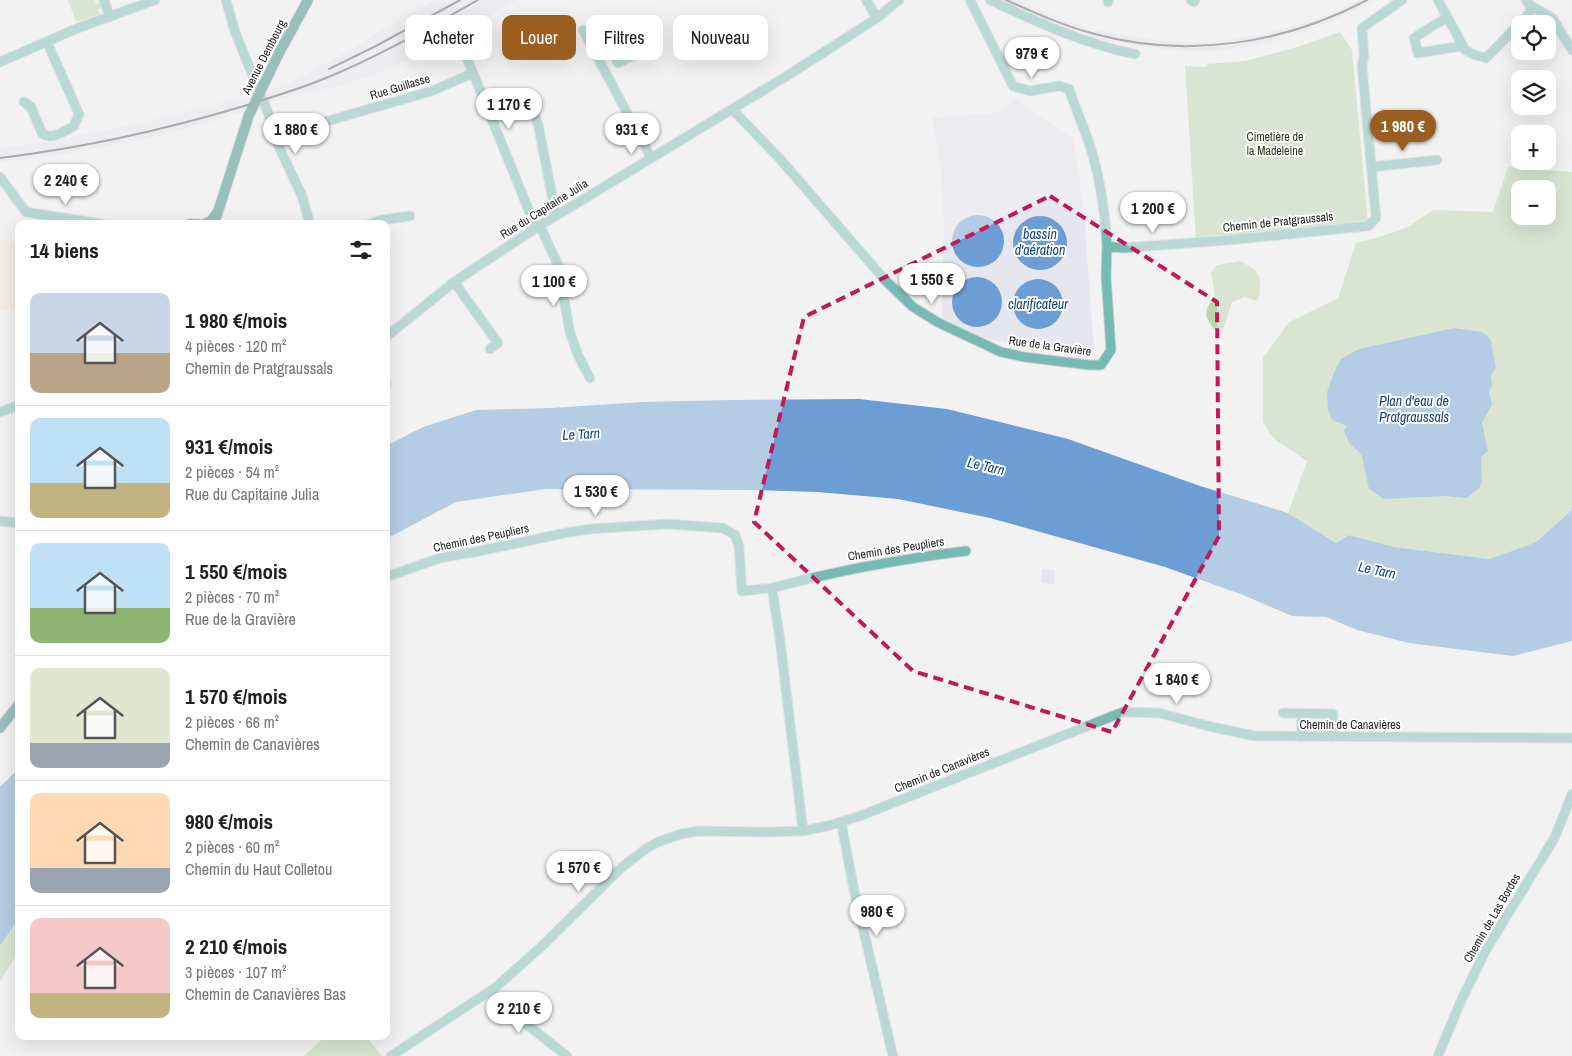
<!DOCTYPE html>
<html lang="fr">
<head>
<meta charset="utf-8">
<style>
	:root { --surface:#fff; --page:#f2f2f2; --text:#202124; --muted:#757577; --line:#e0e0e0; --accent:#9a5e20 }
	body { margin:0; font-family:"Archivo Narrow",sans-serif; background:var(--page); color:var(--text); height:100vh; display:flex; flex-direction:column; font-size:19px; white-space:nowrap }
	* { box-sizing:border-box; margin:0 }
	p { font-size:16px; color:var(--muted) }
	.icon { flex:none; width:28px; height:28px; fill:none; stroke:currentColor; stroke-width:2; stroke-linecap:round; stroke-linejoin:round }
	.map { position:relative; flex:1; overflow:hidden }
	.sheet { position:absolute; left:15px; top:220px; width:375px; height:820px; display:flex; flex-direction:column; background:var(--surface); border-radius:10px; box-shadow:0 5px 20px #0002 }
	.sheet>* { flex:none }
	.guide { position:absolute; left:405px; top:15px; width:475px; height:45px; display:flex; gap:10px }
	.buttons { position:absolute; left:1511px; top:15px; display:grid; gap:10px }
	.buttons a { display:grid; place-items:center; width:45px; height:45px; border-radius:10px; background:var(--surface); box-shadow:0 5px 20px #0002; font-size:25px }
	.price { position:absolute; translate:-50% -42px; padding:0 11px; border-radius:18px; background:#fff; color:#222; font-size:16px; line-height:32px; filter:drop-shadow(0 1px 2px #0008) }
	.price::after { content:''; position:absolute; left:50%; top:30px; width:15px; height:11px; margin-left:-8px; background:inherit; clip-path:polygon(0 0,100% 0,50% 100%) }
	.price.current { background:var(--accent); color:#fff }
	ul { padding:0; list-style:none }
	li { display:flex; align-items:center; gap:15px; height:125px; padding:0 15px }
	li+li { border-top:1px solid var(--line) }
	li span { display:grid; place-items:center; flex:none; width:140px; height:100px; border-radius:10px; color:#555 }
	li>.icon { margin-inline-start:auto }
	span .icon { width:60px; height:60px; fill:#fffc; stroke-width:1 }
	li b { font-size:21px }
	h2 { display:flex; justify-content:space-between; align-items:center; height:60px; padding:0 15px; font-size:21px }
	.pill { padding:0 18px; border-radius:10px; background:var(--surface); box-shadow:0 5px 20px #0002; font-size:18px; line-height:45px }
	.pill.current { background:var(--accent); color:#fff }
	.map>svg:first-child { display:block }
	.built { fill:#e6e6ef }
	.education { fill:#fbe3d8 }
	.green { fill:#bad6ab; fill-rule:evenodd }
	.water { fill:#6c9ed5 }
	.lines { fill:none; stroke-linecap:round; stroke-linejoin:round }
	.minor-casing { stroke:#d0d0d1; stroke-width:11 }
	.major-casing { stroke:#d0d0d1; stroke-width:12 }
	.minor { stroke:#76bbb2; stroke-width:9 }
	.major { stroke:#2c8077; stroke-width:10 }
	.rail { stroke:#555556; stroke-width:2 }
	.marked { fill:none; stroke:#c2185b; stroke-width:4; stroke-dasharray:10 6; stroke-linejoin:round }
	.labels { text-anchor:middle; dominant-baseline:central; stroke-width:4; stroke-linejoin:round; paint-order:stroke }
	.street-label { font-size:12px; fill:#1d1d1e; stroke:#fff }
	.park-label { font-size:12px; fill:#1e380c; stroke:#fff }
	.water-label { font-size:14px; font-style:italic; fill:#104679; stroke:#fff }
</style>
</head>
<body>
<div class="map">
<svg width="1572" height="1056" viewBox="0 0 1572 1056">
	<rect width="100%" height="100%" fill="#f2f2f3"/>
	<!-- built -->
	<path class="built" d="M434,0H518L465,31L409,60L376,74L342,85L267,102L265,92L288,84L348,51L384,29Z
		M998,0H1016L1056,17L1078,25L1102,31L1155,40L1184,42H1211L1260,35L1314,20L1335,12L1359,0H1376L1321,26L1273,42L1250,47L1215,51H1184L1141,47L1098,39L1055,25Z
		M251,95L245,111L168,134L120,144L47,157L0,162V148L52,141L133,125Z
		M1016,99L1074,139L1084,213L1094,354H1060L982,337L942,317L944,225L941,172L932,118L995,113Z
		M1042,569L1055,570L1054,584L1041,583Z"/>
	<!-- education -->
	<path class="education" d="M0,240L18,243L19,247V307L0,311Z"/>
	<!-- green -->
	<path class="green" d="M68,0H95L96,4L101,2L103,8L98,10L100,14L76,22Z
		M1340,32L1352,50L1368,223L1196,239L1185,66L1206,67L1208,64L1245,61L1297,47Z
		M1508,167L1572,172V510L1536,542L1490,559L1394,547L1350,535L1336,543L1288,513L1307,461L1274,439L1263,422V358L1289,322L1338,298L1356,243C1374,238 1394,234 1411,225C1419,220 1425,214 1435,210L1493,212ZM1520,189H1548V216H1520Z
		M1240,261C1262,272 1261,276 1259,299L1256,301L1245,297L1232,302L1224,327L1220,330L1214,329C1202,312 1205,312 1215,295L1211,272L1217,265Z
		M19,918V951L0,981V946Z
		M326,1036H366L382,1056H304Z"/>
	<!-- water -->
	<path class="water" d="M952 241a26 26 0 1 1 52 0a26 26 0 1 1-52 0Z
		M1013 243a27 27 0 1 1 54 0a27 27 0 1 1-54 0Z
		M952 302a25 25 0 1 1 50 0a25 25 0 1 1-50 0Z
		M1013 304a25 25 0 1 1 50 0a25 25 0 1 1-50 0Z
		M1454,328L1482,332L1490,338L1496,368L1491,375L1492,385L1489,393L1492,404L1482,423L1488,451L1481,457L1482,481L1480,487L1467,498L1445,496L1384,499L1369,489L1362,457L1359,452L1349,443L1344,430L1347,426L1332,420L1328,409L1327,392L1335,370L1341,359L1359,349Z
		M859,399L947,409L1068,439L1200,486L1288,513L1336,543L1349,535L1394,547L1490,559L1536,542L1572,510V641L1513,656L1409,643L1357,630L1326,617L1292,616L1243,595L1165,567L990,518L898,499L818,492L755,490L545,489L456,502L386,539V446L423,427L476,410L551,408L643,402L730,400Z
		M19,768V918L0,946V787Z"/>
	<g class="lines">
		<defs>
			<path id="minor" d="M104,0L110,17
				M226,0L235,32L269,115L280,149L302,196L310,224
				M866,0L877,18
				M970,0L1013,86L1030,91L1059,86L1069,89C1075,107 1083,125 1089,143C1100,176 1105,212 1107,246L1123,248L1229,240L1368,226L1376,218L1362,66L1364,56L1362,28L1402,0
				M990,0C1037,22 1084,44 1135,54
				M1191,0L1194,2L1195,0
				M1438,0L1465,50L1475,55L1486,58L1529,14L1531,6
				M1526,0L1531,6L1552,18L1572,50
				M1108,2L1109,0
				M1447,17L1414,38L1418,53L1462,46
				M583,30L651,158
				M460,41L536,228
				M593,50L621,34L634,55L618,63L607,42
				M0,62L78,28L155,0
				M24,102L31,107L42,133C50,141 65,131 74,126L79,114L47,42
				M532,108L538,124L556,216
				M732,109L780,159L885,280L913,307L939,323L1001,352L1024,357L1089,365H1101L1111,350L1106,276L1107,246
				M275,136L432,91L473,73
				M1371,167L1437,160
				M0,177L26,212L102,224
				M369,224L381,220L410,216
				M540,226L558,265L570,333L578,355L590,378
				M454,282L498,343L490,349
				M386,337L454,282L536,228L790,74L877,18L899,0
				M386,383V385
				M0,412L19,405
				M0,521L19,523
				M386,577L440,558L475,552L565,533L590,529L667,524L723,528L735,535L739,546L742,591L772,588
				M1283,713L1333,714L1332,737
				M1301,737L1302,713
				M841,822L854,890L893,1056
				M803,831L780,640L772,588C836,571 900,559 966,551
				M491,990L503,1006L567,1056
				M391,1056L496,987L541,947L622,867L647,848L658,842L681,834L699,831L767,832L803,831L831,825L860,816L1123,712L1159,713L1212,727L1255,736L1572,738
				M1438,1056L1460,1003L1486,950L1555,837L1572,794"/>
			<path id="major" d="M189,224H198
				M204,224L211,221L217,213
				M214,224L249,115L279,53L308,0
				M0,728L19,704"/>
		</defs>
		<!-- minor casing -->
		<use href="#minor" class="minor-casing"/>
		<!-- major casing -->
		<use href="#major" class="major-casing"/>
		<!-- minor -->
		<use href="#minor" class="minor"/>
		<!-- major -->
		<use href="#major" class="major"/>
		<!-- rail -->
		<path class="rail" d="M1006,0C1035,13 1064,26 1095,34C1186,59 1284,44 1367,0
			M329,69L376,46L460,0
			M0,158C83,148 164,130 244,106C272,97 300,89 326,78C379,56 428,28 478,0"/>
	</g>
	<!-- marked area -->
	<path d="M0 0H1572V1056H0ZM1050,196L1217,302L1219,536L1112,732L913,671L754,522L804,317Z" fill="#f2f2f3" fill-opacity=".55" fill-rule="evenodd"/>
	<path class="marked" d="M1050,196L1217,302L1219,536L1112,732L913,671L754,522L804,317Z"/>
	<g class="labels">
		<!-- street labels -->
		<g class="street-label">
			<text transform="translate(264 57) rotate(-63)">Avenue Dembourg</text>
			<text transform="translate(400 87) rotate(-17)">Rue Guillasse</text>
			<text transform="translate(544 209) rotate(-32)">Rue du Capitaine Julia</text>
			<text transform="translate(1278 222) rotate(-6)">Chemin de Pratgraussals</text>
			<text transform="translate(1050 346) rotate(8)">Rue de la Gravière</text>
			<text transform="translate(481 538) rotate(-12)">Chemin des Peupliers</text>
			<text transform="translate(896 549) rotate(-9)">Chemin des Peupliers</text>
			<text x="1350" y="725">Chemin de Canavières</text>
			<text transform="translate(942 770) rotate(-22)">Chemin de Canavières</text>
			<text transform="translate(1492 918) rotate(-60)">Chemin de Las Bordes</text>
		</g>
		<!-- park labels -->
		<g class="park-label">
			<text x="1275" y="137">Cimetière de<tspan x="1275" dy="14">la Madeleine</tspan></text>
		</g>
		<!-- water labels -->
		<g class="water-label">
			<text x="1040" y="234">bassin<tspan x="1040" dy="16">d'aération</tspan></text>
			<text x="1038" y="304">clarificateur</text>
			<text x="1414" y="401">Plan d'eau de<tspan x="1414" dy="16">Pratgraussals</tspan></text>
			<text transform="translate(581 434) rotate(-3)">Le Tarn</text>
			<text transform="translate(986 466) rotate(13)">Le Tarn</text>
			<text transform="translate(1377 570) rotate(12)">Le Tarn</text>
		</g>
	</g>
</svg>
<div class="buttons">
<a><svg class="icon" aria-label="locate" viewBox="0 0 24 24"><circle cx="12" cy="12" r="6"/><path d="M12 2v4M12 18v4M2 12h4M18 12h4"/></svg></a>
<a><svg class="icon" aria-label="layers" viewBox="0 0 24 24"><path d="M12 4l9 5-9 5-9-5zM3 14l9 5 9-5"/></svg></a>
<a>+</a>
<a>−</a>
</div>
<b class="price" style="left:1032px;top:79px">979 €</b>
<b class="price" style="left:509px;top:130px">1 170 €</b>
<b class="price current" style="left:1403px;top:152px">1 980 €</b>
<b class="price" style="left:296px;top:155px">1 880 €</b>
<b class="price" style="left:632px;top:155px">931 €</b>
<b class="price" style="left:66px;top:206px">2 240 €</b>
<b class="price" style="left:1153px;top:234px">1 200 €</b>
<b class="price" style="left:932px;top:305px">1 550 €</b>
<b class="price" style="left:554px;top:307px">1 100 €</b>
<b class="price" style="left:596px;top:517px">1 530 €</b>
<b class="price" style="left:1177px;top:705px">1 840 €</b>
<b class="price" style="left:579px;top:893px">1 570 €</b>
<b class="price" style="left:877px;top:937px">980 €</b>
<b class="price" style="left:519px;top:1034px">2 210 €</b>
<div class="guide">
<a class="pill">Acheter</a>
<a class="pill current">Louer</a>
<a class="pill">Filtres</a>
<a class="pill">Nouveau</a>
</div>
<section class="sheet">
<h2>14 biens<svg class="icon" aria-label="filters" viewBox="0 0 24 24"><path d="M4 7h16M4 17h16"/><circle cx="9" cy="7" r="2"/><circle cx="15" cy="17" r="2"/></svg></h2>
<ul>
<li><span style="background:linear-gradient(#c9d6e8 60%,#b9a48a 0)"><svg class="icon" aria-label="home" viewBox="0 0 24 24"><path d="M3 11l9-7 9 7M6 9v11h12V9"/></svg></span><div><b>1 980 €/mois</b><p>4 pièces · 120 m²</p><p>Chemin de Pratgraussals</p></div></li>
<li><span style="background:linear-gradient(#bfe0f5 65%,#c2b280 0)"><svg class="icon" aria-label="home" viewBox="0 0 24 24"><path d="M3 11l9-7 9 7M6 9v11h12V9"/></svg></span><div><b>931 €/mois</b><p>2 pièces · 54 m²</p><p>Rue du Capitaine Julia</p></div></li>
<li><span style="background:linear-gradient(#bfe0f5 65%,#8fb573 0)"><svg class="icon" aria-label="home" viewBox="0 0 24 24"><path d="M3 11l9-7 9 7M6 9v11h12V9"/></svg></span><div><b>1 550 €/mois</b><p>2 pièces · 70 m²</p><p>Rue de la Gravière</p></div></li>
<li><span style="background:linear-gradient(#dfe7d0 75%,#9aa5b1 0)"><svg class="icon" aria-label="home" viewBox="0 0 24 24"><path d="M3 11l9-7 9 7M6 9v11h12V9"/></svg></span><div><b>1 570 €/mois</b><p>2 pièces · 66 m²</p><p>Chemin de Canavières</p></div></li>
<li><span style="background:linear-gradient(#ffd9b3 75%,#9aa5b1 0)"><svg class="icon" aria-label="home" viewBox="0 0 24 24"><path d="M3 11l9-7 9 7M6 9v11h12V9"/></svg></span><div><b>980 €/mois</b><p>2 pièces · 60 m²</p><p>Chemin du Haut Colletou</p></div></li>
<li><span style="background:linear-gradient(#f6c9c9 75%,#c2b280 0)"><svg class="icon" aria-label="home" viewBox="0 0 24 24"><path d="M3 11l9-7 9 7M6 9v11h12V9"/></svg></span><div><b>2 210 €/mois</b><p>3 pièces · 107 m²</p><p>Chemin de Canavières Bas</p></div></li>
</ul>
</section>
</div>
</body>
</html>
